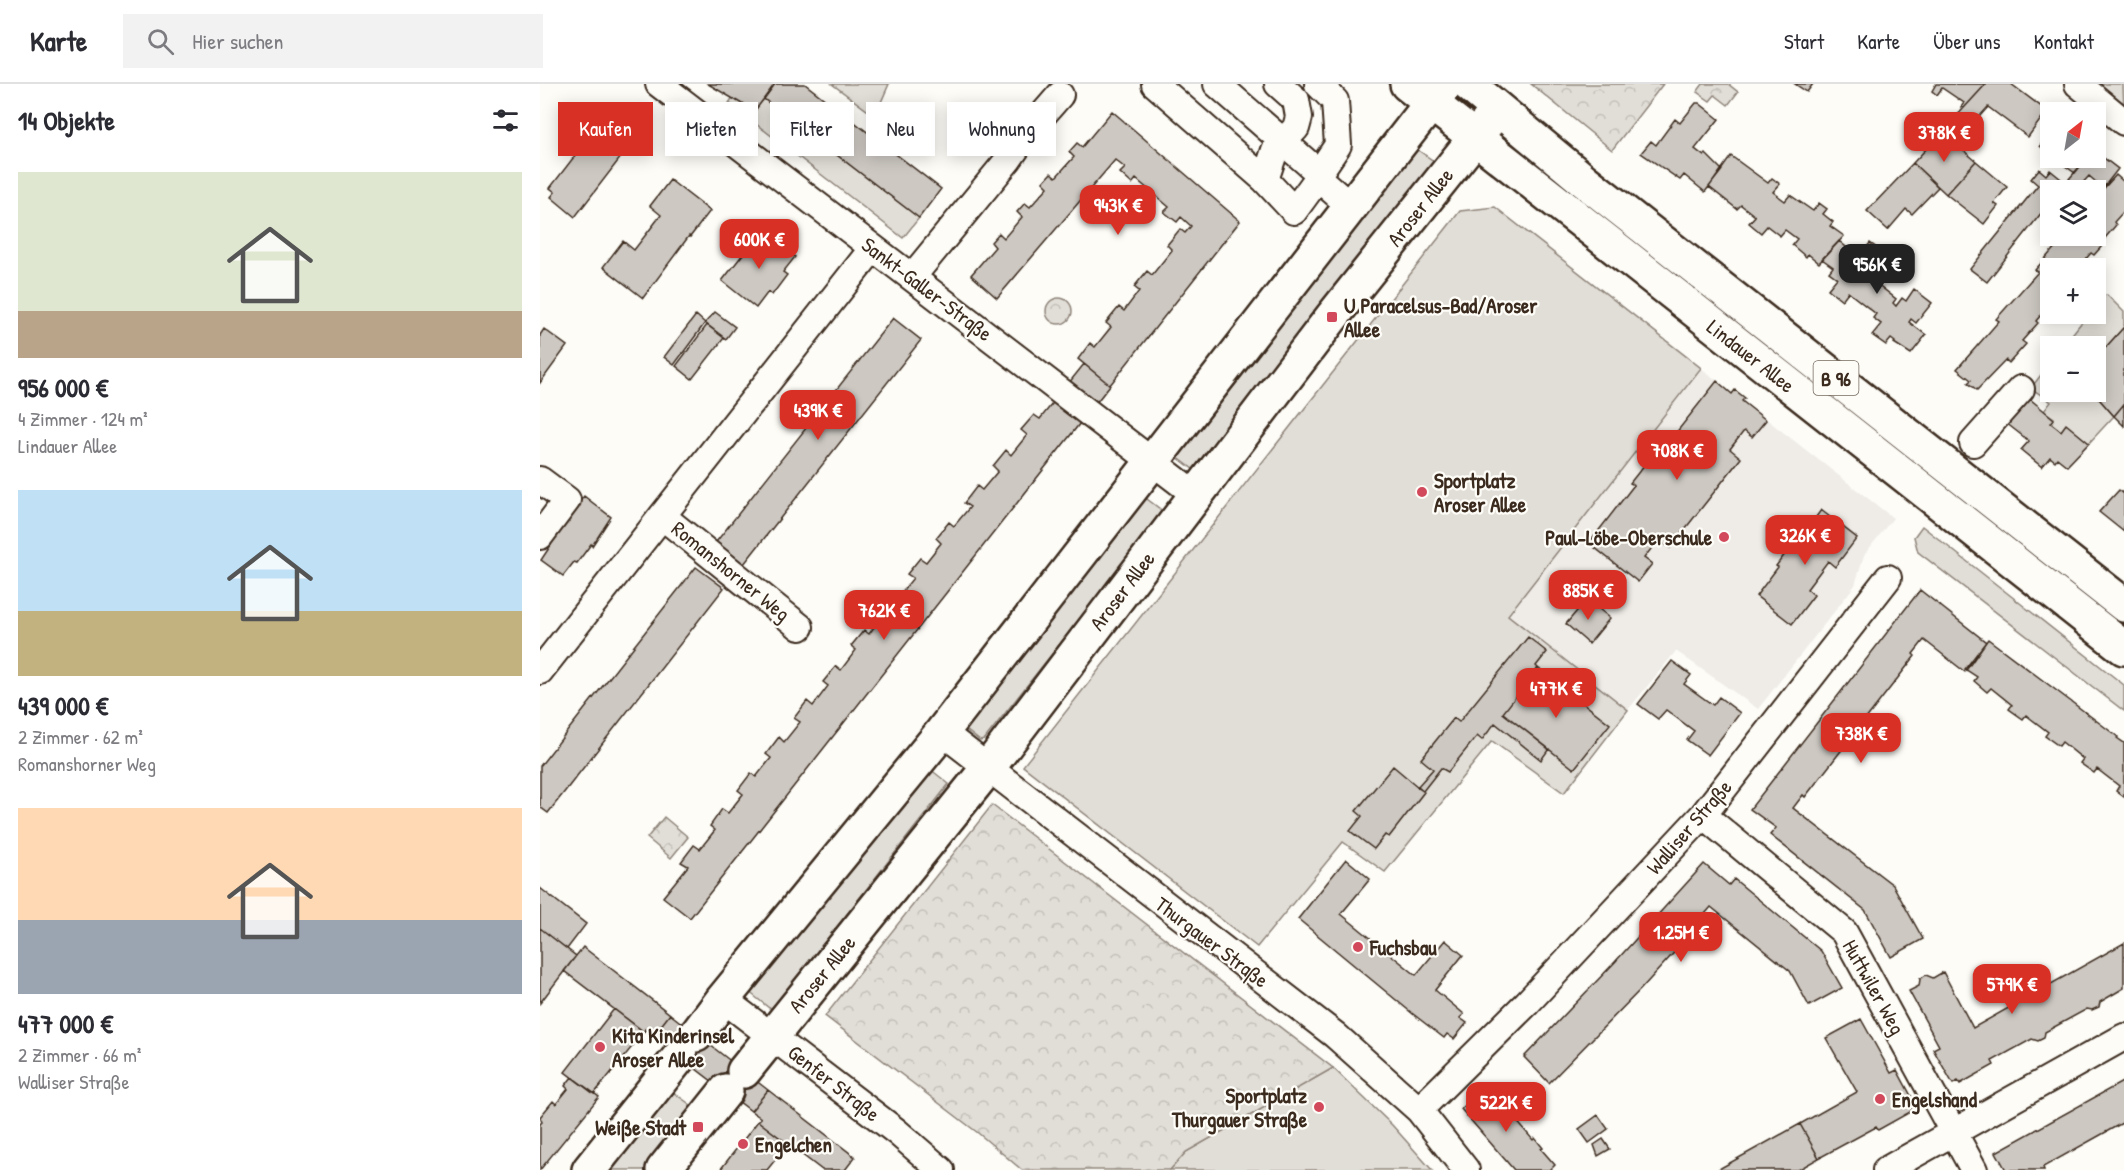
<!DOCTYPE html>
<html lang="de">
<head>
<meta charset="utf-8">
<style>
	:root { --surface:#fff; --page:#f2f2f3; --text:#2b2b33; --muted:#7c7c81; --line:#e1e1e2; --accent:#d93025 }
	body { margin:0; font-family:"Patrick Hand",sans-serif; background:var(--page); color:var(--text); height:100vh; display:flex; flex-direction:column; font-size:22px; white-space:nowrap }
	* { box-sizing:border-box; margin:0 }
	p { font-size:20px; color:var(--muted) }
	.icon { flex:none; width:33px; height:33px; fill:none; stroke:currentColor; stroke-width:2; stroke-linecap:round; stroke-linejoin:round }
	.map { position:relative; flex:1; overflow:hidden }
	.side { display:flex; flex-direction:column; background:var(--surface); width:540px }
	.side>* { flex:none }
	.top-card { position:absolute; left:18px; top:18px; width:570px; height:54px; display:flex; gap:12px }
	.needle { width:39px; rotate:31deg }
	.buttons { position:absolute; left:1500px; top:18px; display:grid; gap:12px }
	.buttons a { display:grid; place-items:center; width:66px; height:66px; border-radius:0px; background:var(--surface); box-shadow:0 3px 15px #0003; font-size:30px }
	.price { position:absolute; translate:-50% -51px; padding:0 14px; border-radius:12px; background:var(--accent); color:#fff; font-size:20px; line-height:39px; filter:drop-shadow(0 2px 3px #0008) }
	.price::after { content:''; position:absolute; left:50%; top:36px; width:18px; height:14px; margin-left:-9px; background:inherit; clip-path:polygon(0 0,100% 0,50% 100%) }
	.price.on { background:#222; color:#fff }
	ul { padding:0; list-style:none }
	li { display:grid; align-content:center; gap:12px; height:318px; padding:0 18px }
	li span { display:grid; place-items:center; height:186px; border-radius:0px; color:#555 }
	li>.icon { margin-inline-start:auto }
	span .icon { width:108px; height:108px; fill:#fffc; stroke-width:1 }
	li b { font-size:26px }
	h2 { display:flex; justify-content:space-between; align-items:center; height:72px; padding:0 18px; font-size:26px }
	.tag { padding:0 21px; border-radius:0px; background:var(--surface); box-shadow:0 3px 15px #0003; font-size:21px; line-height:54px }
	.tag.on { background:var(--accent); color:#fff }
	header { display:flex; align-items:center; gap:36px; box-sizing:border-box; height:84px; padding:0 30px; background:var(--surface); border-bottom:2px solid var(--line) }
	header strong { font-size:28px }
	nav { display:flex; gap:33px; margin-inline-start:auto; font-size:21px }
	.search { width:420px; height:54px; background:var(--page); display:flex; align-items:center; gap:15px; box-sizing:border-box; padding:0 21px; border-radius:0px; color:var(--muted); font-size:22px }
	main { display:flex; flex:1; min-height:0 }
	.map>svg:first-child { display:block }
	.built { fill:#efece7 }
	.grass { fill:#e1ded7; stroke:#8e847a; stroke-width:1.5 }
	.forest { fill:url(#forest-crowns); stroke:#8e847a; stroke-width:1.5 }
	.building { fill:#cdc8c2; stroke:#3b2a1e; stroke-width:1.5 }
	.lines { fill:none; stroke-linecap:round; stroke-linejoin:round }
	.minor-casing { stroke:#3b2a1e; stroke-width:30 }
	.major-casing { stroke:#3b2a1e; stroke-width:38 }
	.minor { stroke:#fdfcf7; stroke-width:26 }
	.major { stroke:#fdfcf7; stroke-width:33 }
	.poi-dot { fill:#d1495b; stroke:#fdfcf7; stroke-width:2 }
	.labels { text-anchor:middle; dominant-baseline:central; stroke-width:4.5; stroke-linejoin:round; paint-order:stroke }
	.shield { fill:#fdfcf7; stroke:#75695f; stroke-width:1.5 }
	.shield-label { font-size:20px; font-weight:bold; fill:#3b2a1e }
	.street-label { font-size:21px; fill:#3b2a1e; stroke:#fdfcf7 }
	.poi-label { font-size:21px; font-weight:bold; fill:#3b2a1e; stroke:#fdfcf7; text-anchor:start }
</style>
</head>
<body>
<header>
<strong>Karte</strong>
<div class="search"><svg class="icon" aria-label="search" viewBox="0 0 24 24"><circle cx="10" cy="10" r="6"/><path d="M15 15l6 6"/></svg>Hier suchen</div>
<nav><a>Start</a><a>Karte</a><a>Über uns</a><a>Kontakt</a></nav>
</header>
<main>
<section class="side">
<h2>14 Objekte<svg class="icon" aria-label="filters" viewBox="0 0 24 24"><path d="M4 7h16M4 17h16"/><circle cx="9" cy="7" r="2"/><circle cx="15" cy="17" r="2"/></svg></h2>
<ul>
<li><span style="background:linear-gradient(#dfe7d0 75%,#b9a48a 0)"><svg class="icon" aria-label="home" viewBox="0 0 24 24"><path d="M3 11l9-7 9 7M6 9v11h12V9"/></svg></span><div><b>956 000 €</b><p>4 Zimmer · 124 m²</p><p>Lindauer Allee</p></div></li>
<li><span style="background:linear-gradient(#bfe0f5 65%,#c2b280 0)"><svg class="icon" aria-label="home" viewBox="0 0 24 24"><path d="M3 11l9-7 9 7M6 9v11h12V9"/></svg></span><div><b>439 000 €</b><p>2 Zimmer · 62 m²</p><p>Romanshorner Weg</p></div></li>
<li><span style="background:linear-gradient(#ffd9b3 60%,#9aa5b1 0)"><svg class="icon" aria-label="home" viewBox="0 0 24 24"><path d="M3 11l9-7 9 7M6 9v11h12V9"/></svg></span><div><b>477 000 €</b><p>2 Zimmer · 66 m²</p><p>Walliser Straße</p></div></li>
</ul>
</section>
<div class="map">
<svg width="1584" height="1086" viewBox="0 0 1584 1086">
	<defs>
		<pattern id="forest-crowns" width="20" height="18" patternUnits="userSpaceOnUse" patternTransform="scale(1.5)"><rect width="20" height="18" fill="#e1ded7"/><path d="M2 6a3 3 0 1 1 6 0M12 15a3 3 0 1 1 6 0" fill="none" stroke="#c2bfb8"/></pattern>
	</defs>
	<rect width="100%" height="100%" fill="#fdfcf7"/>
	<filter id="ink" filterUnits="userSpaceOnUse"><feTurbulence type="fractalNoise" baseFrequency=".0167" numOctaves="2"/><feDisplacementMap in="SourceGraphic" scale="12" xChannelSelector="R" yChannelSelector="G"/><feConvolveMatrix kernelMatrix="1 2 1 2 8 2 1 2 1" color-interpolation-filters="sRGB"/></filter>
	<g filter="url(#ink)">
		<!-- built -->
		<path class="built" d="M1161,284L1353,434L1324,471L1315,501L1218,625L1136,567L1088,626L967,532Z"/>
		<!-- grass -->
		<path class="grass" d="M292,0H349L335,32Z
			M1553,0H1583L1584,26Z
			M193,13L214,27L224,15L379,134L363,154L189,19Z
			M872,62L898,80L655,386L653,385L633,370Z
			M955,123L1161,284L968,531L1088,626L1024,709L952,657L845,788L803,758L717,863L483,682L920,127Z
			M1567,211L1584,228V243L1556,274V262H1523L1548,230H1556V219L1561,212Z
			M1510,279V308H1553L1574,332L1549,359L1526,341L1521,347L1511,339L1514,334L1504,327L1511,318L1491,304Z
			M599,409L624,428L444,656L440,657L421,642Z
			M1382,442L1584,601V627L1378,468L1374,453Z
			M385,681L409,700L234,923L229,924L208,907Z
			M793,984L852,1041L892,1086H630L646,1068Z
			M130,1006L155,1024L106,1086H66Z"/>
		<!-- forest -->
		<path class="forest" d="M991,0H1123L1072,66Z
			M1163,0H1188L1198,8L1188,21L1175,11L1170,17L1157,8Z
			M506 227a13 13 0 1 1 26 0a13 13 0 1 1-26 0Z
			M452,721L793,984L646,1068L630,1086H482L438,1049L285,932Z
			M124,733L148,753L131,774L107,754Z"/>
		<!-- building -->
		<path class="building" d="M168,0H233L234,1L214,28L203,19L202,20Z
			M235,0H265L401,105L379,134L224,15Z
			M1255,0H1273L1267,8Z
			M1396,0H1446L1424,24L1421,23L1424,19L1402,4L1397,11L1392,7Z
			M1446,0H1471L1507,27L1488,53L1448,23L1415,60L1402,48Z
			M1156,19H1159L1179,35L1155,65L1164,72L1165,70L1167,71L1182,86L1165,108L1144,91L1140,96L1101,69L1111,57L1116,61L1135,35L1140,39Z
			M572,27L700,137L570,301L538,275L550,259L555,263L571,243L566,239L579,223L584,227L599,207L594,203L607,187L612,191L632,166L627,161L640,145L645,149L651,142L641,133L637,138L624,128L629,123L596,95L592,100L580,89L585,84L575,76L457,214L431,191L455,163L451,158L459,149L464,154L482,133L477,128L485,119L490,123L508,103L503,98L511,89L516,93L534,73L529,68L537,59L542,63Z
			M60,39L74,49L67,58L71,60L75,54L88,64L35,133L11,113L15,108L10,104Z
			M1402,48L1436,77L1406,110L1373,79Z
			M1510,48V71L1500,62Z
			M1556,68L1578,85L1563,104L1549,92L1539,103L1529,95L1547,74H1556Z
			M1191,72L1228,99L1232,94L1240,100L1233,108L1245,117L1250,111L1273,127L1279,119L1287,125L1283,130L1293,138L1290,142L1304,152L1279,179L1268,170L1266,173L1252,161L1257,155L1245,146L1240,152L1227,142L1221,149L1209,139L1215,132L1201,121L1197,125L1169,103Z
			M1514,74H1547L1535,89Z
			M1436,77L1467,103L1454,119L1458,122L1444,140L1406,110Z
			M1373,79L1398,103L1372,130L1366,125L1348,146L1327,127Z
			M1499,85L1506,91L1510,86L1526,99L1520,106H1510V118L1447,198L1430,185L1498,101L1491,95Z
			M1576,91L1584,98V127L1574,138L1576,141L1560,160L1562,162L1554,171L1551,169L1538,184H1510V220L1496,237L1498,239L1482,257L1486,260L1469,279L1466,276L1437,306L1428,299L1431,296L1417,285L1459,237L1456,235L1498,188L1495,186L1525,152H1556V113Z
			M130,96L170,127L150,153L149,152L103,214L63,183L83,157L94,166L121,131L110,122Z
			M221,147L255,173L243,188L247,191L232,211L228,208L216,224L182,197Z
			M1299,157L1312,168L1309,173L1313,175L1319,167L1322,169L1330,159L1349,173L1333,193L1327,188L1326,191L1356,215L1353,219L1356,222L1362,214L1366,217L1374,205L1392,219L1376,239L1371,235L1369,238L1386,251L1371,270L1354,259L1355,258L1351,255L1346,261L1332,251L1341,240L1333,234L1336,230L1308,208L1302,216L1288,205L1297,194L1289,188L1293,183L1282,175Z
			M175,228L195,243L186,255L165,239Z
			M156,231L165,239L134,281L124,273Z
			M353,234L381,256L204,480L176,458Z
			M167,241L184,254L152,295L136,282Z
			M1584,243V320L1574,332L1553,308H1556V274Z
			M4,245L27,262L0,299V251Z
			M544,280L570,301L150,834L123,813L148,782L141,778L154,761L160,765L175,746L170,742L182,725L188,729L203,710L198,706L211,689L216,693L231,674L226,670L239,653L244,658L260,638L254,634L267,617L273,622L288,602L283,598L296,582L301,586L316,566L311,562L324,546L329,550L344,530L339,526L352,510L357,514L373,494L367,490L380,474L386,478L401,459L396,454L409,438L414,442L430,423L424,419L437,402L442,406L458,387L453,382L466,366L471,371L487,351L481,346L494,331L500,335Z
			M1177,297L1192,310L1195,306L1205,314L1202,317L1226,336L1212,353L1204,347L1190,365L1201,374L1130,464L1118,456L1104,474L1112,480L1098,498L1049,459L1094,401L1090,399L1128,351L1132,354Z
			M1490,315L1514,335L1511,339L1521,347L1526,340L1549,359L1527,382L1517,374L1515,377L1510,373L1502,383L1481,366L1489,357L1466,339L1479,323L1482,325Z
			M1584,320V342L1574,332Z
			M1579,406L1584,410V448L1559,428Z
			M44,412L71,433L52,462L51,460L37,479L34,478L23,492L1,476L11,461L9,459Z
			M1281,426L1317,454L1295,483L1288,477L1267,505L1274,511L1252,540L1216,512L1238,483L1236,482L1258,453L1260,455Z
			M156,483L184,504L8,729L0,723V682Z
			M1380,506L1446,558L1425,588L1384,556L1373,570L1375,572L1265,713L1263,711L1253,724L1353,801L1383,855L1351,873L1325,826L1230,751L1236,744L1210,725Z
			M1047,515L1070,534L1049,560L1026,540Z
			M988,553L1007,568L996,582L998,584L963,629L1009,665L1001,676L955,639L942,656L937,652L908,688L901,684L883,707L877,703L893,685L881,675L914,634L919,638Z
			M1448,555L1578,653L1577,654L1584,659V713L1576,707L1579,702L1557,685L1554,689L1540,679L1543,675L1522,658L1519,662L1505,652L1508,648L1486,631L1483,635L1469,625L1472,621L1451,604L1447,608L1434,597L1437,593L1425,585Z
			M1132,577L1151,591L1144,600L1173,621L1179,613L1200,629L1168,671L1147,656L1154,647L1126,626L1118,635L1098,620Z
			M998,584L1070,640L1034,685L963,629Z
			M853,682L884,708L849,753L845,751L834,765L810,747L822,732L816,727Z
			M806,775L830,795L801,830L876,891L905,856L923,871L895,906L924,930L920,934L927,939L914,955L907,950L904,954L873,930L758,835Z
			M1164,780L1189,801L1194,795L1281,867L1302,904L1269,922L1250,887L1171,823L1159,837L1161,839L1101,905L1009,999L984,973L1075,878Z
			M0,804L46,840L27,865L0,844Z
			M0,844L36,872L0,919Z
			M1584,859V904L1560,918L1559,923L1552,926L1547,925L1505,948L1504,954L1498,957L1492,955L1452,977L1454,981L1420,1000L1418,997L1413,1000L1393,965L1399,962L1369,907L1379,902L1380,895L1386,891L1393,894L1403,888L1433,944Z
			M43,863L130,930L113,952L105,945L104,948L24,887Z
			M74,925L104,948L54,1010L25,988Z
			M130,930L228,1006L211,1027L113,952Z
			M1321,935L1351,989L1357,986L1376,1021L1371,1024L1372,1027L1338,1046L1336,1043L1279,1074L1260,1040L1317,1008L1286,954Z
			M32,993L59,1013L0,1086V1040L2,1038L0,1033L13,1017L16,1020L28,1005L25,1002Z
			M1584,997V1038L1503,1083L1504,1086H1466L1456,1068Z
			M947,1002L961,1018L963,1017L971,1026L969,1028L993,1056L995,1054L1003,1064L1001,1065L1015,1081L1010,1086H974L921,1025Z
			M228,1006L315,1073L305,1086H282L218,1037L221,1034L211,1027Z
			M1058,1031L1068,1045L1049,1059L1039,1045Z
			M218,1037L248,1060L227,1086H180Z
			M1260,1040L1279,1074L1258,1086H1177Z
			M1063,1055L1070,1065L1058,1072L1054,1061Z"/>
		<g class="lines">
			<defs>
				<path id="minor" d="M119,0L656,411
					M615,0L725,96L754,127L773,101
					M677,0L779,89L798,61L795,17L778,0
					M1538,0L1584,38
					M777,93L810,122
					M725,96L735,66L756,44L759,33L756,16L738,0
					M372,193L468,76L487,49L520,11
					M1433,359L1481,305
					M0,396L27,416L0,452
					M122,432L260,543
					M0,587L333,164
					M402,648L795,951L879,1026L926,1086
					M1163,731L1304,848L1434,1086
					M183,915L357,1048L401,1086
					M879,1026L987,919L1163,731L1348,494
					M1346,1086L1584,953"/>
				<path id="major" d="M867,0L1584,564
					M928,0L1046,98L1584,521
					M156,951L183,915L402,648L906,0
					M204,987L448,684L792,233L958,25
					M49,1086L140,972
					M123,1086L186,1007"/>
			</defs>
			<!-- minor casing -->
			<use href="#minor" class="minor-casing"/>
			<!-- major casing -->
			<use href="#major" class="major-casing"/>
			<!-- minor -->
			<use href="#minor" class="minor"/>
			<!-- major -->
			<use href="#major" class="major"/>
		</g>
	</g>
	<!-- markers -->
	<g class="poi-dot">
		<rect x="786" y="227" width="12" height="12" rx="3"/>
		<circle cx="882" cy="408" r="6"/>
		<circle cx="1184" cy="453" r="6"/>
		<circle cx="818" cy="863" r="6"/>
		<circle cx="60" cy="963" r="6"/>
		<circle cx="1340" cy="1015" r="6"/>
		<circle cx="779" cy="1023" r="6"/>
		<rect x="152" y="1037" width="12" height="12" rx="3"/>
		<circle cx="203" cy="1060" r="6"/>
	</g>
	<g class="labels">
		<!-- shield labels -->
		<rect class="shield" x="1273.5" y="277" width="45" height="34" rx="4.5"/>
		<g class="shield-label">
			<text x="1296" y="294">B 96</text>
		</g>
		<!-- street labels -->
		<g class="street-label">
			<text transform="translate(880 123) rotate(-52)">Aroser Allee</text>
			<text transform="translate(387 205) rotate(37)">Sankt-Galler-Straße</text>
			<text transform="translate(1211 272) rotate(38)">Lindauer Allee</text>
			<text transform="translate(191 487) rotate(39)">Romanshorner Weg</text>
			<text transform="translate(582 507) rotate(-53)">Aroser Allee</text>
			<text transform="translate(1149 743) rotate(-49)">Walliser Straße</text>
			<text transform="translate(672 858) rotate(37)">Thurgauer Straße</text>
			<text transform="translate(282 890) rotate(-51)">Aroser Allee</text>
			<text transform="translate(1334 903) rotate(61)">Huttwiler Weg</text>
			<text transform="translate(294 999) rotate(38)">Genfer Straße</text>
		</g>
		<!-- poi labels -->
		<g class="poi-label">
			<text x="804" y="221">U Paracelsus-Bad/Aroser<tspan x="804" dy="24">Allee</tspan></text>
			<text x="894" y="396">Sportplatz<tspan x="894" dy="24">Aroser Allee</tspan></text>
			<text x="1172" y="453" text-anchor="end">Paul-Löbe-Oberschule</text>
			<text x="830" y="863">Fuchsbau</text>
			<text x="72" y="951">Kita Kinderinsel<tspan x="72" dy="24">Aroser Allee</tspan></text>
			<text x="767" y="1011" text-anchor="end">Sportplatz<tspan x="767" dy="24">Thurgauer Straße</tspan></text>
			<text x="1352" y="1015">Engelshand</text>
			<text x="146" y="1043" text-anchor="end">Weiße Stadt</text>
			<text x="215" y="1060">Engelchen</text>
		</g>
	</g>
</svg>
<div class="buttons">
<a><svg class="needle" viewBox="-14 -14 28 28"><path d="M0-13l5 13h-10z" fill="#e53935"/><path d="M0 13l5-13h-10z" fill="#7c7c81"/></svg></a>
<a><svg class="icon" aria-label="layers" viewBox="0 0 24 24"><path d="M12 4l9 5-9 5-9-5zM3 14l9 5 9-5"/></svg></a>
<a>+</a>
<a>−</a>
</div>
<b class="price" style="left:1404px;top:79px">378K €</b>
<b class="price" style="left:578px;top:152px">943K €</b>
<b class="price" style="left:219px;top:186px">600K €</b>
<b class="price on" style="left:1337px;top:211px">956K €</b>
<b class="price" style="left:278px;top:357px">439K €</b>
<b class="price" style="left:1137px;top:397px">708K €</b>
<b class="price" style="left:1265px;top:482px">326K €</b>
<b class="price" style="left:1048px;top:537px">885K €</b>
<b class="price" style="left:344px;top:557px">762K €</b>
<b class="price" style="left:1016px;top:635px">477K €</b>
<b class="price" style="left:1321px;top:680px">738K €</b>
<b class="price" style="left:1141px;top:879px">1.25M €</b>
<b class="price" style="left:1472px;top:931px">579K €</b>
<b class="price" style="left:966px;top:1049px">522K €</b>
<div class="top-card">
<a class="tag on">Kaufen</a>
<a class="tag">Mieten</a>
<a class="tag">Filter</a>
<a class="tag">Neu</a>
<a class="tag">Wohnung</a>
</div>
</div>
</main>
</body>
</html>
